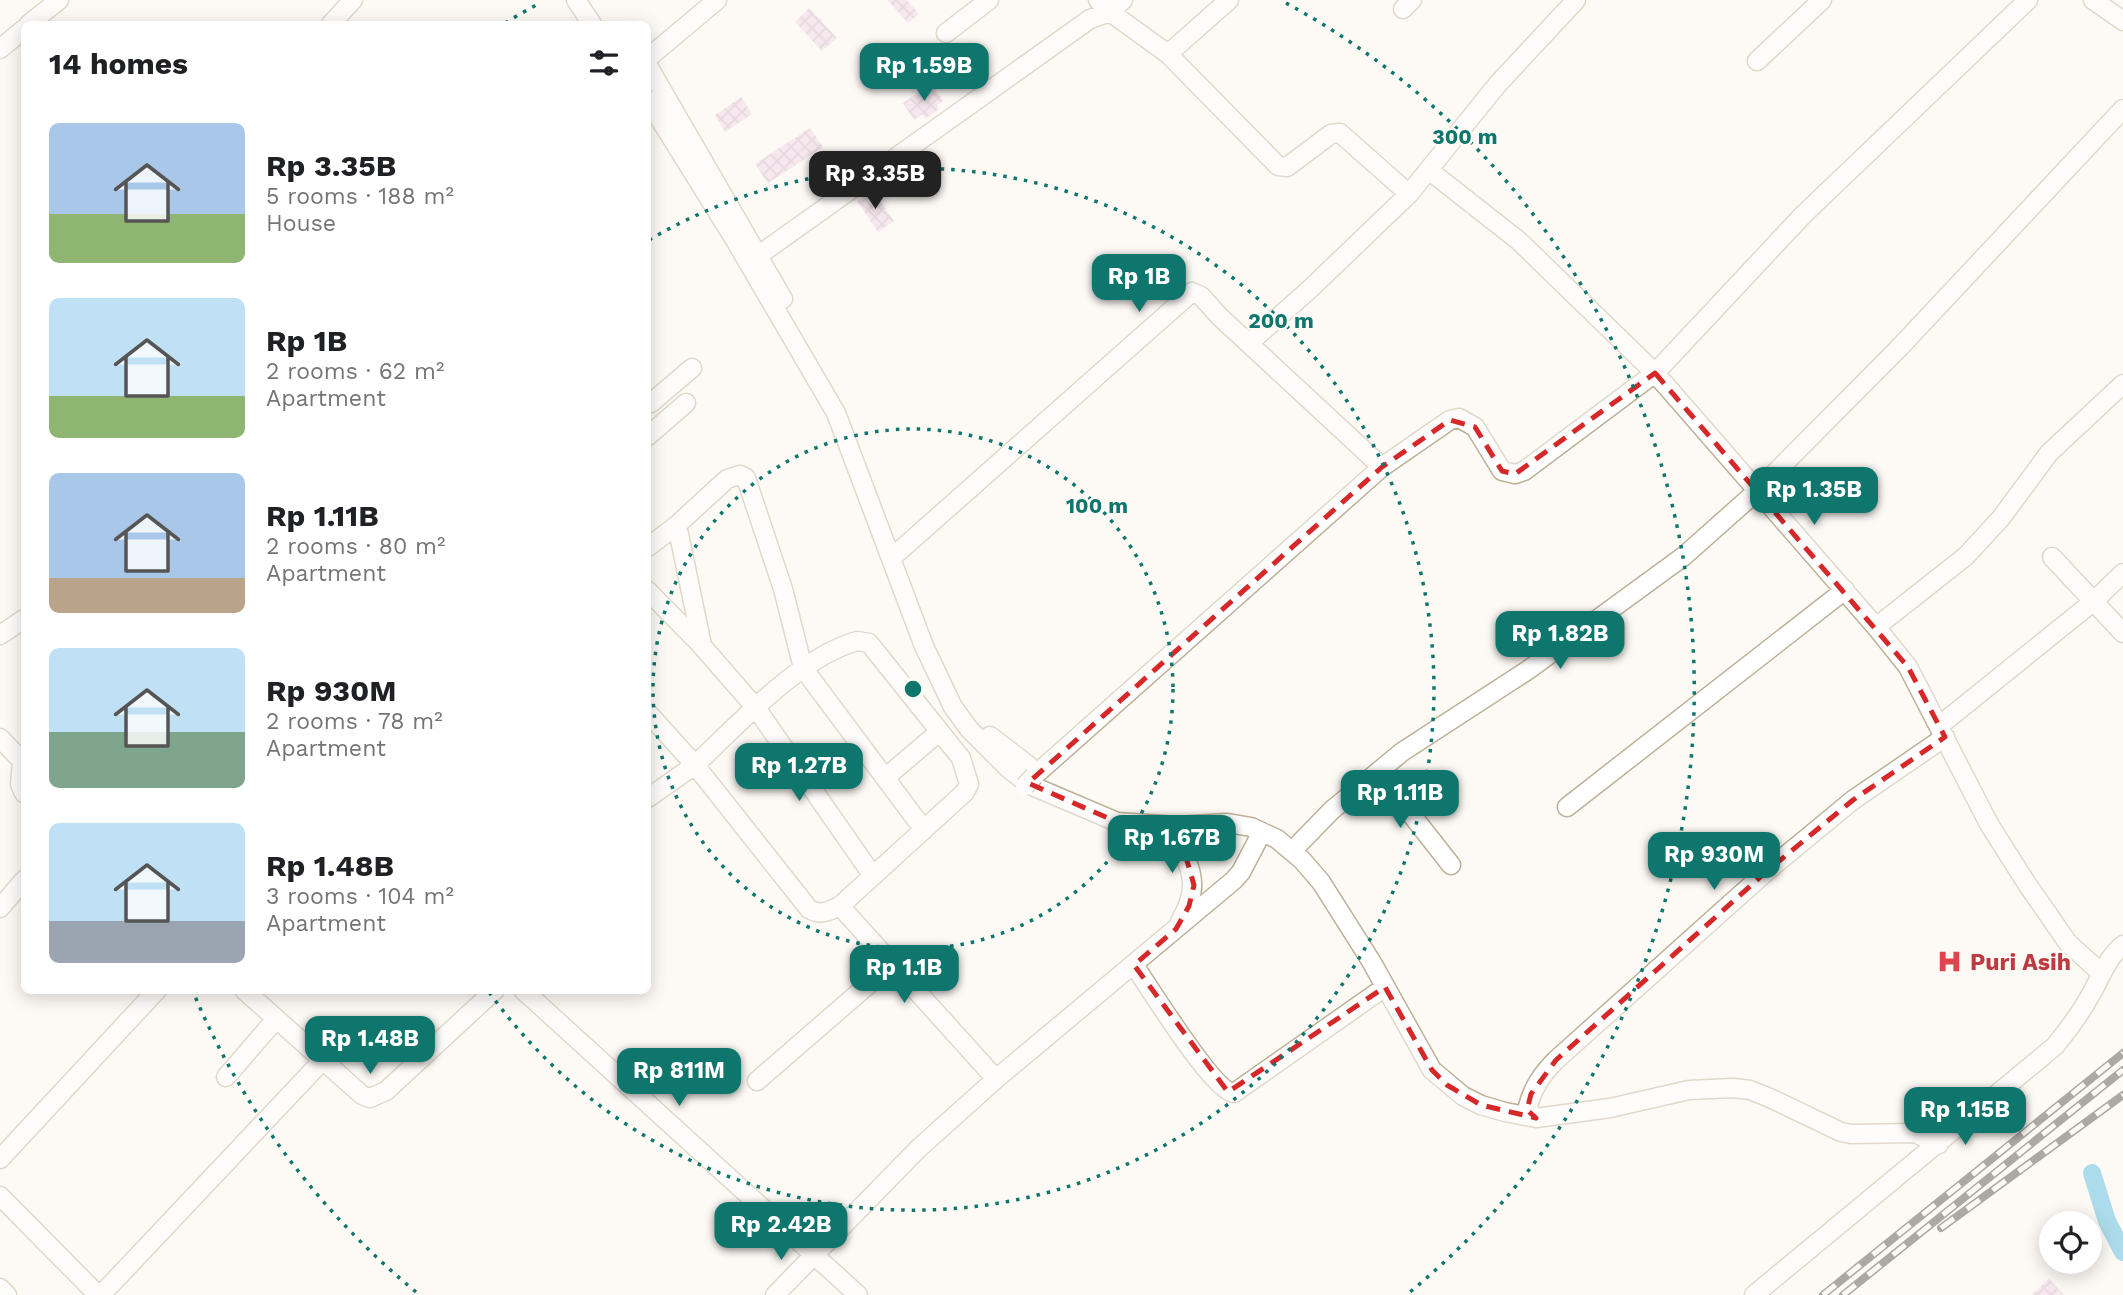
<!DOCTYPE html>
<html lang="en">
<head>
<meta charset="utf-8">
<style>
	:root { --surface:#fff; --page:#f6f6f6; --text:#202124; --muted:#757577; --accent:#0f766e }
	body { margin:0; font-family:"Work Sans",sans-serif; background:var(--page); color:var(--text); height:100vh; display:flex; flex-direction:column; font-size:26px; white-space:nowrap }
	* { box-sizing:border-box; margin:0 }
	p { font-size:23px; color:var(--muted) }
	.icon { flex:none; width:38px; height:38px; fill:none; stroke:currentColor; stroke-width:2; stroke-linecap:round; stroke-linejoin:round }
	.map { position:relative; flex:1; overflow:hidden }
	.side { position:absolute; left:21px; top:21px; width:630px; height:973px; display:flex; flex-direction:column; background:var(--surface); border-radius:10px; box-shadow:0 4px 18px #0003 }
	.side>* { flex:none }
	.fabs { position:absolute; left:2039px; top:1211px; display:grid; gap:14px }
	.fabs a { display:grid; place-items:center; width:63px; height:63px; border-radius:50%; background:var(--surface); box-shadow:0 4px 18px #0003; font-size:35px }
	.price { position:absolute; translate:-50% -60px; padding:0 16px; border-radius:14px; background:var(--accent); color:#fff; font-size:23px; line-height:46px; filter:drop-shadow(0 2px 4px #0008) }
	.price::after { content:''; position:absolute; left:50%; top:42px; width:21px; height:16px; margin-left:-10px; background:inherit; clip-path:polygon(0 0,100% 0,50% 100%) }
	.price.active { background:#222; color:#fff }
	ul { padding:0; list-style:none }
	li { display:flex; align-items:center; gap:21px; height:175px; padding:0 28px }
	li span { display:grid; place-items:center; flex:none; width:196px; height:140px; border-radius:10px; color:#555 }
	li>.icon { margin-inline-start:auto }
	span .icon { width:84px; height:84px; fill:#fffc; stroke-width:1 }
	li b { font-size:30px }
	h2 { display:flex; justify-content:space-between; align-items:center; height:84px; padding:0 28px; font-size:30px }
	.map>svg:first-child { display:block }
	.lines { fill:none; stroke-linecap:round; stroke-linejoin:round }
	.canal { stroke:#4ab8dd; stroke-width:18 }
	.building { fill:url(#building-cross-hatch) }
	.minor-casing { stroke:#bdb197; stroke-width:21 }
	.minor { stroke:#fff; stroke-width:18 }
	.rail-casing { stroke:#4a453c; stroke-width:8 }
	.rail { stroke:#fdfaf5; stroke-width:5; stroke-dasharray:16; stroke-linecap:butt }
	.minor-bridge-casing { stroke:#bdb197; stroke-width:21; stroke-linecap:butt }
	.minor-bridge { stroke:#fff; stroke-width:18 }
	.marked { fill:none; stroke:#d62828; stroke-width:5; stroke-dasharray:14 9; stroke-linejoin:round }
	.ring { fill:none; stroke:#0f766e; stroke-width:3.5; stroke-dasharray:3.5 7 }
	.labels { text-anchor:middle; dominant-baseline:central; stroke-width:5; stroke-linejoin:round; paint-order:stroke }
	.health-label { font-size:23px; font-weight:bold; fill:#be3a42; stroke:#fdfaf5; text-anchor:start }
	.centre { fill:#0f766e; stroke:#fdfaf5; stroke-width:3.5 }
	.ring-label { font-size:21px; text-anchor:middle; font-weight:bold; fill:#0f766e; stroke:#fdfaf5; stroke-width:5; stroke-linejoin:round; paint-order:stroke }
</style>
</head>
<body>
<div class="map">
<svg width="2123" height="1295" viewBox="0 0 2123 1295">
	<defs>
		<pattern id="building-cross-hatch" width="8" height="8" patternUnits="userSpaceOnUse" patternTransform="scale(1.75)"><rect width="8" height="8" fill="#edd2e4"/><path d="M0 0l8 8M0 8l8-8" fill="none" stroke="#ccb5c3"/></pattern>
	</defs>
	<rect width="100%" height="100%" fill="#fdfaf5"/>
	<g class="lines">
		<!-- canal -->
		<path class="canal" d="M2092,1173L2107,1221L2123,1252"/>
	</g>
	<!-- building -->
	<path class="building" d="M887,0H907L919,14L908,23Z
		M809,8L837,38L822,51L795,22Z
		M932,84L943,101L937,105L939,109L925,119L922,114L914,120L903,103Z
		M741,97L752,114L725,132L715,115Z
		M810,128L823,147L768,183L755,164Z
		M873,190L894,221L878,232L857,201Z
		M2049,1279L2064,1295H2031Z"/>
	<g class="lines">
		<defs>
			<path id="minor" d="M576,0L592,24
				M1098,0L1110,12L1123,0
				M2093,0L2123,21
				M1403,9L1412,0
				M29,24L59,0
				M331,24L353,0
				M946,33L989,0
				M0,49L24,29
				M1168,54L1229,0
				M648,58L717,0
				M1757,61L1822,0
				M648,66L783,299
				M648,100L735,240L836,413L924,646L953,707L969,729L1009,769L1030,785L1117,822L1177,826L1228,823L1251,827L1277,839L1302,860L1321,882L1371,961L1432,1070L1463,1096L1481,1105L1505,1112L1536,1118L1610,1108L1689,1090L1733,1088L1750,1090L1770,1098L1841,1132L1851,1134L1915,1133L1939,1144
				M1430,171L1519,241L1655,373L1876,627L1908,667L1989,824L2027,884L2068,943L2100,972
				M759,255L1090,19L1110,12L1168,54L1278,166L1287,167L1331,134L1340,133L1409,194
				M1249,343L1310,289L1409,194L1497,85L1576,0
				M651,403L692,368
				M648,436L686,403
				M677,525L702,645
				M648,547L677,525L727,479L740,475L746,478L783,589L803,668L924,830
				M896,554L1192,292L1201,296L1219,316L1382,467
				M2052,557L2123,633
				M648,591L702,646L756,708L873,876
				M1876,627L1966,556L2001,518L2049,453L2123,384
				M0,635L24,619
				M857,641L869,643L961,758L969,784L965,792L840,906C829,911 820,916 809,909L695,765C739,724 798,658 857,641Z
				M648,713L695,765L648,798
				M1939,726L2094,601L2123,573
				M990,736L1037,772
				M0,738L22,761L20,784L24,793
				M1378,772L1451,865
				M1034,776L1382,467L1450,420L1459,418L1475,427L1502,471L1515,474L1524,471L1655,373L1803,215L2028,0
				M885,778L939,732
				M1567,807L1845,590
				M1177,826C1185,870 1205,877 1180,922
				M1292,851L1332,810L1402,752L1528,670L1684,556L1756,492L1899,348L2123,109
				M840,906L996,1079
				M0,908L24,880
				M1134,965C1149,987 1213,1091 1234,1093L1385,987
				M244,990L362,1095L370,1098L386,1091L495,990
				M523,990L858,1295
				M226,1077L276,1019
				M757,1081L892,964
				M1536,1118L1527,1110C1532,1089 1541,1075 1556,1060L1767,871L1853,800L1945,737
				M0,1159L157,990
				M0,1196L98,1295
				M0,1288L7,1295
				M101,1295L322,1061
				M775,1295L919,1148L996,1079L1234,880L1241,872L1262,832
				M1754,1295L2055,1046C2068,1030 2080,1014 2090,996C2101,977 2106,959 2123,945"/>
		</defs>
		<!-- minor casing -->
		<use href="#minor" class="minor-casing"/>
		<!-- minor -->
		<use href="#minor" class="minor"/>
		<defs>
			<path id="rail" d="M1941,1228L2123,1095
				M1823,1295L2123,1053
				M1843,1295L2123,1070"/>
		</defs>
		<!-- rail casing -->
		<use href="#rail" class="rail-casing"/>
		<!-- rail -->
		<use href="#rail" class="rail"/>
		<defs>
			<path id="minor-bridge" d="M1025,786L1034,776"/>
		</defs>
		<!-- minor-bridge casing -->
		<use href="#minor-bridge" class="minor-bridge-casing"/>
		<!-- minor-bridge -->
		<use href="#minor-bridge" class="minor-bridge"/>
	</g>
	<!-- marked area -->
	<path d="M0 0H2123V1295H0ZM1655,373L1908,667L1945,737L1853,800L1767,871L1556,1060L1531,1094L1527,1110L1536,1118L1481,1105L1447,1085L1432,1070L1385,987L1228,1092L1134,965L1176,929L1189,906L1194,885L1177,826L1117,822L1028,783L1382,467L1450,420L1475,427L1502,471L1515,474Z" fill="#fdfaf5" fill-opacity=".55" fill-rule="evenodd"/>
	<path class="marked" d="M1655,373L1908,667L1945,737L1853,800L1767,871L1556,1060L1531,1094L1527,1110L1536,1118L1481,1105L1447,1085L1432,1070L1385,987L1228,1092L1134,965L1176,929L1189,906L1194,885L1177,826L1117,822L1028,783L1382,467L1450,420L1475,427L1502,471L1515,474Z"/>
	<!-- distance rings -->
	<g class="ring">
		<circle cx="913" cy="689" r="260"/>
		<path d="M649 240A521 521 0 1 1 489 992"/>
		<path d="M416 1292A781 781 0 0 1 194 994M505 23A781 781 0 0 1 540 3M1286 3A781 781 0 0 1 1410 1292"/>
	</g>
	<!-- icons -->
	<defs>
		<symbol id="hospital-bare" viewBox="-9 -9 18 18"><path d="M-5-5h3v3.5h4V-5h3V5h-3V1.5h-4V5h-3Z" fill="#e0444e" stroke="#fdfaf5" stroke-width="2.5" paint-order="stroke"/></symbol>
	</defs>
	<g fill-rule="evenodd">
		<use href="#hospital-bare" x="1932" y="944" width="35" height="35"/>
	</g>
	<g class="labels">
		<!-- health labels -->
		<g class="health-label">
			<text x="1970" y="962">Puri Asih</text>
		</g>
	</g>
	<circle cx="913" cy="689" r="10" class="centre"/>
	<g class="ring-label">
		<text x="1465" y="144">300 m</text>
		<text x="1281" y="328">200 m</text>
		<text x="1097" y="513">100 m</text>
	</g>
</svg>
<div class="fabs">
<a><svg class="icon" aria-label="locate" viewBox="0 0 24 24"><circle cx="12" cy="12" r="6"/><path d="M12 2v4M12 18v4M2 12h4M18 12h4"/></svg></a>
</div>
<b class="price" style="left:924px;top:103px">Rp 1.59B</b>
<b class="price active" style="left:875px;top:211px">Rp 3.35B</b>
<b class="price" style="left:1139px;top:314px">Rp 1B</b>
<b class="price" style="left:1814px;top:527px">Rp 1.35B</b>
<b class="price" style="left:1560px;top:671px">Rp 1.82B</b>
<b class="price" style="left:799px;top:803px">Rp 1.27B</b>
<b class="price" style="left:1400px;top:830px">Rp 1.11B</b>
<b class="price" style="left:1172px;top:875px">Rp 1.67B</b>
<b class="price" style="left:1714px;top:892px">Rp 930M</b>
<b class="price" style="left:904px;top:1005px">Rp 1.1B</b>
<b class="price" style="left:370px;top:1076px">Rp 1.48B</b>
<b class="price" style="left:679px;top:1108px">Rp 811M</b>
<b class="price" style="left:1965px;top:1147px">Rp 1.15B</b>
<b class="price" style="left:781px;top:1262px">Rp 2.42B</b>
<section class="side">
<h2>14 homes<svg class="icon" aria-label="filters" viewBox="0 0 24 24"><path d="M4 7h16M4 17h16"/><circle cx="9" cy="7" r="2"/><circle cx="15" cy="17" r="2"/></svg></h2>
<ul>
<li><span style="background:linear-gradient(#a9c7e8 65%,#8fb573 0)"><svg class="icon" aria-label="home" viewBox="0 0 24 24"><path d="M3 11l9-7 9 7M6 9v11h12V9"/></svg></span><div><b>Rp 3.35B</b><p>5 rooms · 188 m²</p><p>House</p></div></li>
<li><span style="background:linear-gradient(#bfe0f5 70%,#8fb573 0)"><svg class="icon" aria-label="home" viewBox="0 0 24 24"><path d="M3 11l9-7 9 7M6 9v11h12V9"/></svg></span><div><b>Rp 1B</b><p>2 rooms · 62 m²</p><p>Apartment</p></div></li>
<li><span style="background:linear-gradient(#a9c7e8 75%,#b9a48a 0)"><svg class="icon" aria-label="home" viewBox="0 0 24 24"><path d="M3 11l9-7 9 7M6 9v11h12V9"/></svg></span><div><b>Rp 1.11B</b><p>2 rooms · 80 m²</p><p>Apartment</p></div></li>
<li><span style="background:linear-gradient(#bfe0f5 60%,#7fa58c 0)"><svg class="icon" aria-label="home" viewBox="0 0 24 24"><path d="M3 11l9-7 9 7M6 9v11h12V9"/></svg></span><div><b>Rp 930M</b><p>2 rooms · 78 m²</p><p>Apartment</p></div></li>
<li><span style="background:linear-gradient(#bfe0f5 70%,#9aa5b1 0)"><svg class="icon" aria-label="home" viewBox="0 0 24 24"><path d="M3 11l9-7 9 7M6 9v11h12V9"/></svg></span><div><b>Rp 1.48B</b><p>3 rooms · 104 m²</p><p>Apartment</p></div></li>
</ul>
</section>
</div>
</body>
</html>
